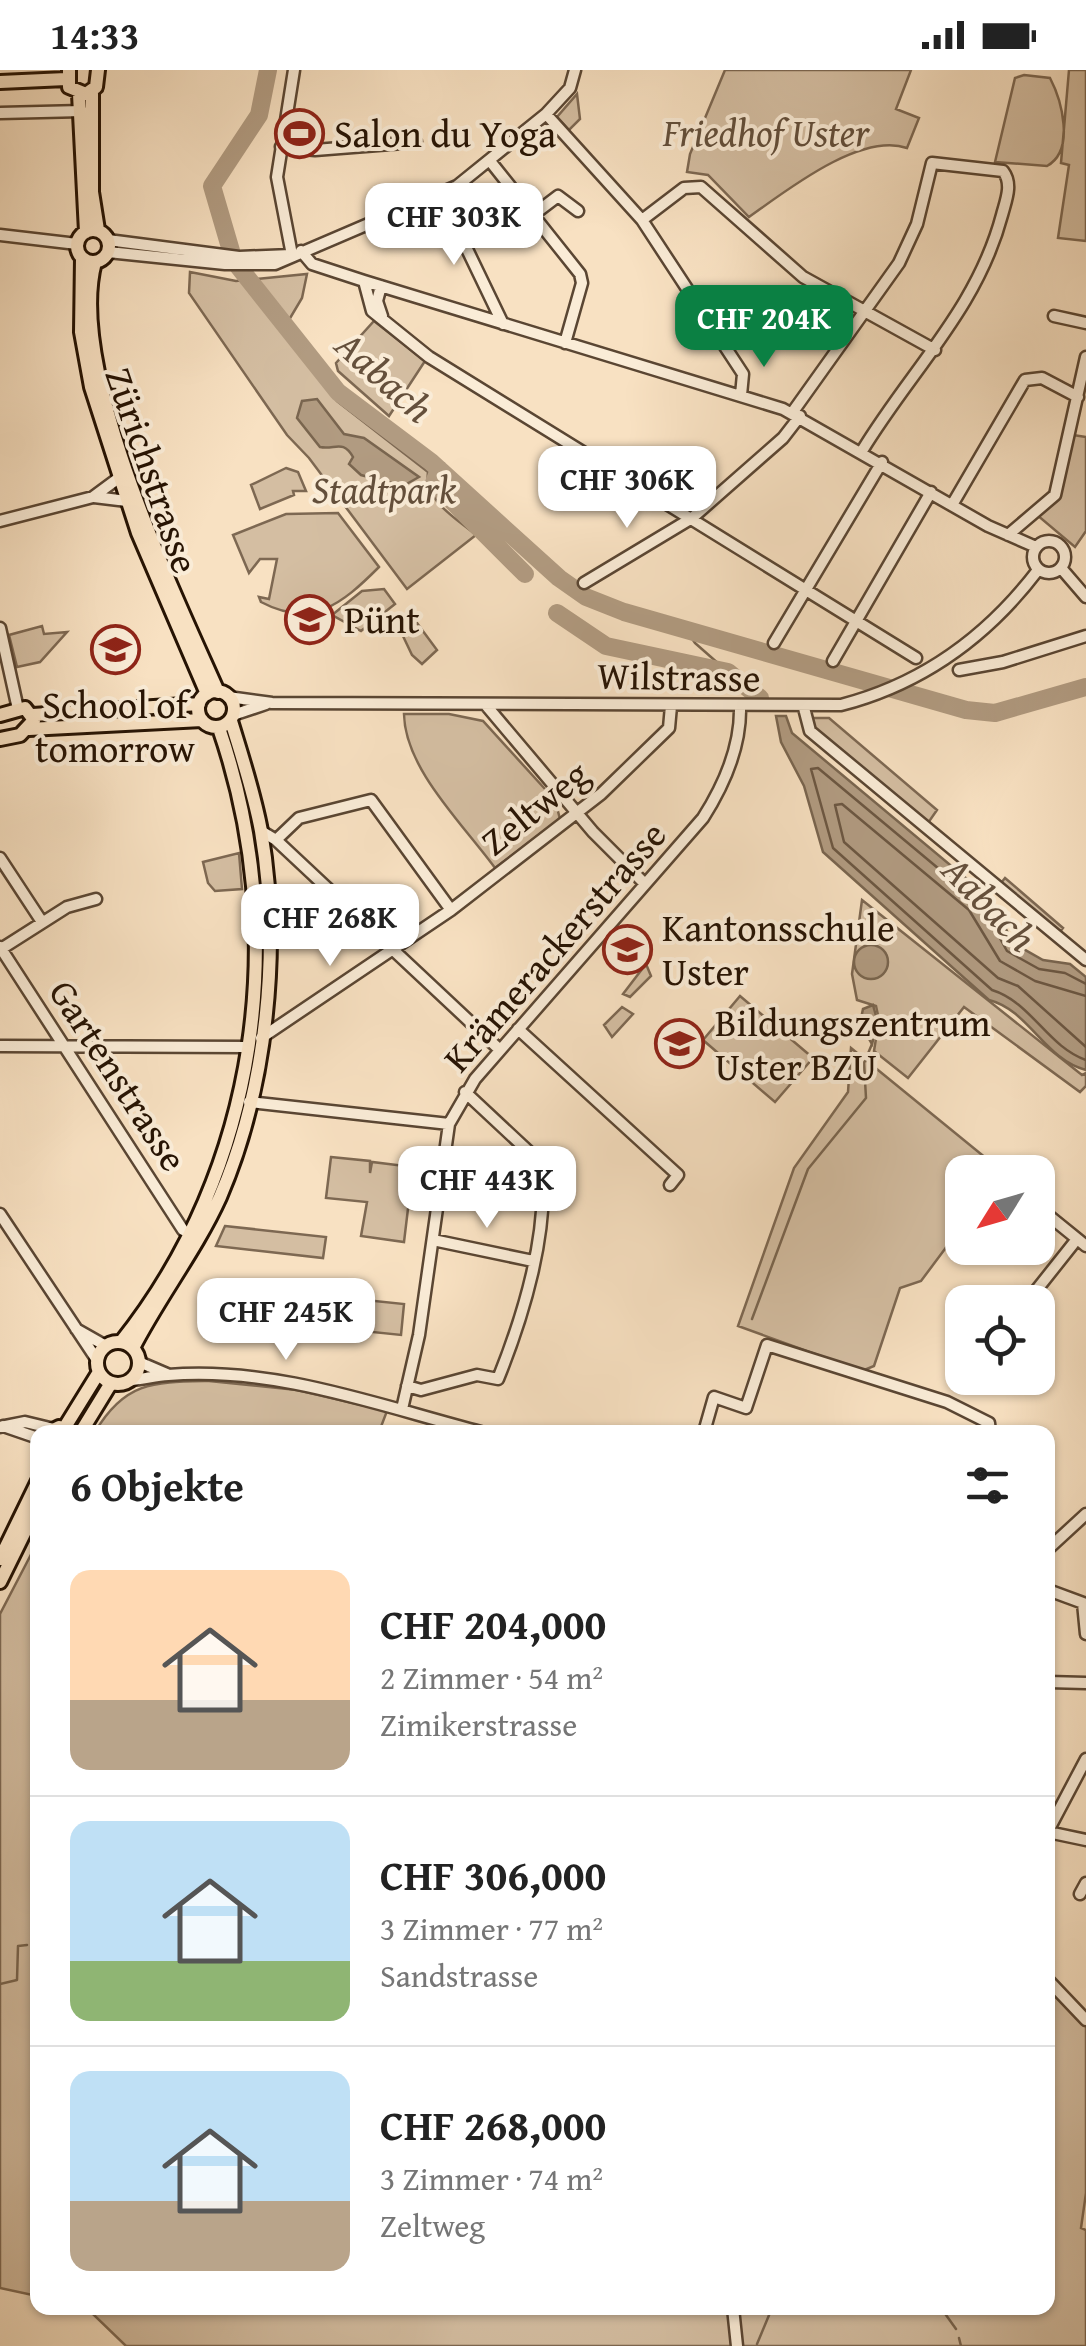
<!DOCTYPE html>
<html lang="de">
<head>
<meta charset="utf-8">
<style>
	:root { --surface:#fff; --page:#f6f6f6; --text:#222; --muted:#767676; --line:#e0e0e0; --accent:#0b8043 }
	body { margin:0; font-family:"Gentium Book Plus",serif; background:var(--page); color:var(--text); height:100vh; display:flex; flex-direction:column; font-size:38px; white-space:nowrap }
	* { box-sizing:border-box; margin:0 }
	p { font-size:32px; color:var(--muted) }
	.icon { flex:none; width:55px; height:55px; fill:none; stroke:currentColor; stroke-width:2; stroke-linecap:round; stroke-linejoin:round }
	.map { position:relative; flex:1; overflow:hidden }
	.side { position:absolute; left:30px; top:1355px; width:1025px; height:890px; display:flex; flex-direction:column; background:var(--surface); border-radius:20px; box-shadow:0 2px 8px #0004 }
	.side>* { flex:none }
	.needle { width:65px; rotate:233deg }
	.buttons { position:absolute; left:945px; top:1085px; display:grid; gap:20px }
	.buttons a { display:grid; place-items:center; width:110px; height:110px; border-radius:20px; background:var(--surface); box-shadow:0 2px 8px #0004; font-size:50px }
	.price { position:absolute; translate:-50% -85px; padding:0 22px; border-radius:20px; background:#fff; color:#222; font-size:32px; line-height:65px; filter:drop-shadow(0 2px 5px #0008) }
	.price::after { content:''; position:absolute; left:50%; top:60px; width:30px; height:22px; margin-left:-15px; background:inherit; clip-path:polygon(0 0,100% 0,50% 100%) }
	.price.selected { background:var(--accent); color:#fff }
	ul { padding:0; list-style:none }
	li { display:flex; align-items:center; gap:30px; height:250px; padding:0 40px }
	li+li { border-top:2px solid var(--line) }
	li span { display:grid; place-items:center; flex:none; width:280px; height:200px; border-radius:20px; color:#555 }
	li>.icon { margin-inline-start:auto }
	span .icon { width:120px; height:120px; fill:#fffc; stroke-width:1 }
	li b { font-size:42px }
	h2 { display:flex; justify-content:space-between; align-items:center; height:120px; padding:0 40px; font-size:42px }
	.status { display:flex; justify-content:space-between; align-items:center; height:70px; padding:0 50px; background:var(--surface); direction:ltr }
	.status svg { height:28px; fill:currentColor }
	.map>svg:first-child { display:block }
	.green { fill:#d4bea2; stroke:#7d6852; stroke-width:2.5 }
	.water { fill:#b19b81; stroke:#79654f; stroke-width:2.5 }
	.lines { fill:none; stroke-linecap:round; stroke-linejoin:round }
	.shore { stroke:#6c5742; stroke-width:2.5 }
	.stream { stroke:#79654f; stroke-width:2.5 }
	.river { stroke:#b19b81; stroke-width:18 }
	.minor-casing { stroke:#5a4633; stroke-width:15 }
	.major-casing { stroke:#261303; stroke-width:18 }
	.minor { stroke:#faecd7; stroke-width:10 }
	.major { stroke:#f8e1c2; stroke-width:12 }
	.labels { text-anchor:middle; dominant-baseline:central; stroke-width:8; stroke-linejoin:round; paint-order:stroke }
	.park-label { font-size:38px; font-style:italic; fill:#634f3b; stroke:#faecd7 }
	.poi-label { font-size:38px; fill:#261303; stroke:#faecd7; text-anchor:start }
	.street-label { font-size:38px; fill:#261303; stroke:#faecd7 }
	.water-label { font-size:40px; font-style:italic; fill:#65503c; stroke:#faecd7 }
</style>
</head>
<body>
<div class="status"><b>14:33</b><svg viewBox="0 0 49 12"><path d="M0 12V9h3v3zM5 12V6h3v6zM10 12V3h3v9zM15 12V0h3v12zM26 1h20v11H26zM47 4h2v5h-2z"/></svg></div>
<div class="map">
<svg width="1086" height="2276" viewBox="0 0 1086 2276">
	<rect width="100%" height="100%" fill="#f8e1c2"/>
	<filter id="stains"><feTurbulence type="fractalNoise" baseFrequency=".002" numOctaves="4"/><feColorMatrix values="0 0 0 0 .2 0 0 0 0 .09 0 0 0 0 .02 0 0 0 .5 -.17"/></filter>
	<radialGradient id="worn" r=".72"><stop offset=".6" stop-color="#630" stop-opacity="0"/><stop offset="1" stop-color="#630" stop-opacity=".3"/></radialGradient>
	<!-- green -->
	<path class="green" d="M725,0H911L896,39L919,48L907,78C860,62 786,121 749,147L708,105L687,102L690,84Z
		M1069,0H1086V171L1058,168L1069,95L1061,93Z
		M1024,5L1050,8C1061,29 1076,80 1047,96L995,92L1015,8Z
		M577,24L580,49L569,60L557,47Z
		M190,202L236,211L307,204L302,228L283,260L337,331L428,402C424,431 456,448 476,465L407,519L309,388L287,365L189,223Z
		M374,251L425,291L389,346L338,301L336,293Z
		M1073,365L1086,367V461L1075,477L1037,445L1058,425Z
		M286,398L298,402L306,421H293L294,425L260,439L251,415Z
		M338,443L379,497C342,534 312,559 261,532L259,527L269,529L277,489H260L249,503L233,465L286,444Z
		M384,519L395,534L361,561L332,545L362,521Z
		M417,553L437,580L422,594L412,585L402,564Z
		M42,556L44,564L67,562L40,592L17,597L9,565Z
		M404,644H449L483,651L555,730L560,749L495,798C463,754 405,699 404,644Z
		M808,648H829L937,740L928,753L818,662Z
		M239,783L242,819L215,821L208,813L203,792Z
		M1005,808L1063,858L1059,863L1001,813Z
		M862,830L1082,1005L1086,1003V1016L1080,1022L964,937L908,1008L874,981L879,950L876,936L857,930L852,904Z
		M646,894L651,906L630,927L623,924Z
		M740,926L813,988L775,1032L703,970Z
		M622,937L633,944L612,967L604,955Z
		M851,978L1003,1102H962V1156L921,1211L900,1218L874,1296L862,1301L738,1256L794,1098L848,1022Z
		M331,1087L370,1091V1103L372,1092L413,1097L404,1172L361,1166L367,1132L326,1128Z
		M225,1156L326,1167L323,1188L216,1176Z
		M346,1228L404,1234L401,1265L343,1259Z
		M209,1311L297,1320L387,1341L379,1362H95C125,1311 154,1312 209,1311Z
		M37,1473V2226L0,2218V1544Z
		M1048,1911L1086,1949V2123L1081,2158L1086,2160V2276H126L93,2244L77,2238H1048Z"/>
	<!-- water -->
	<path class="water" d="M317,329L344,364L364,368L419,407L403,416L361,405L349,394L353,387C343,369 335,380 320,377L297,348L302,331Z
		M776,646H786L792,663L991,829L1013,873L1043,890L1070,894L1086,907V1000C1045,990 1029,940 989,930L823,782L804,716L781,672Z
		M854 892a17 17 0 1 1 34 0a17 17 0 1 1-34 0Z
		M873,935L878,953L872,974L860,953L863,939Z"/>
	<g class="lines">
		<!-- shore -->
		<path class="shore" d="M1086,914L1065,903L1039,899L1007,881L981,834L818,698L811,699L833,778L992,920C1031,932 1048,977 1086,990
			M1086,926L1035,911L1000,891L969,840L842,734L835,735L844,772L998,908L1018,916L1086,977"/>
		<!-- stream -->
		<path class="stream" d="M685,558L695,573L728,602
			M752,1249L808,1099L866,1028L864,993L872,974
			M32,1875H38
			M32,1908H38
			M0,1914L17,1910L18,1876L27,1875
			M941,2238L956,2259
			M959,2268L961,2276
			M757,2274L772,2238"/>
		<!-- river -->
		<path class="river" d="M268,0L259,45L212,116L234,191L338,322L431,392L559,508L586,527L624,542L966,640L995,643L1086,617
			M439,399L434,413L525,504
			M557,543L606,576L728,602L760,628"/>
		<defs>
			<path id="minor" d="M0,43L82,41
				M546,44L642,150L743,304L741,325
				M281,77L315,80L416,72
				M490,91L580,204L582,213L565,273
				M441,125L503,254
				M533,145L558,126L578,141
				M642,150L684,118L701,117L803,207L935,280
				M0,165L77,174
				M108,170L239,187L291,185
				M301,181L312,194L364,211L783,339L988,456L1036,477
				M108,182L225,194H275L457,116L546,44L570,18L575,0
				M292,185L277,107L294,0
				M364,211L372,241L429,287L916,588
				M381,216L377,231L382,246
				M1054,246L1086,253
				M792,343L899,193L917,154L932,93L1003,101C1013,114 1006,130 1002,145C977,239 911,300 862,381
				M94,427L127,431
				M952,435L1025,310L1042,308L1078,327
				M0,451L93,427L120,407
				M1008,465L1055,425L1086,287
				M1033 487a16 16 0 1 1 32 0a16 16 0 1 1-32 0Z
				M1061,498L1086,527
				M584,513L692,448L783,368L800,346
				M0,558L18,639
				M774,573L882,392
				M833,591L931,422
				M959,600L1003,592L1086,566
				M228,627L272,633L841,635C922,614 987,567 1038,500
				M485,634L593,762L645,814
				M804,638L810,661L1086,890
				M233,645L266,634
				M261,761L276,770L500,980
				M276,770L299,748L371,730L451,840
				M0,788L42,852
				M0,877L183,1160L190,1163
				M1,879L67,837L96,829
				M518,959L678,1105L670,1115
				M261,968L451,840L601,724L669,658L671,636
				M0,976L248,977
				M249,1032L449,1054
				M1038,1137L1086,1176
				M0,1144L97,1290
				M433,1170L533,1191
				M1027,1232L1077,1169
				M76,1259L106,1276
				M139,1292L167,1304
				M130,1310C143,1309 155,1306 168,1305C275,1296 380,1336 481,1362
				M407,1316L421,1320L477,1305L498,1309C523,1247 550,1160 541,1093L465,1022
				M402,1339L419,1265L449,1054L475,1009L703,748C724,715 741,676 740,637
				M3,1356L38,1368
				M0,1357L25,1352L54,1359
				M704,1362L714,1327L746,1338L767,1275L947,1332L989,1353L990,1362
				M1048,1479L1086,1444
				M1048,1520L1086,1534
				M1083,1533L1086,1564
				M1048,1612L1086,1613
				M1048,1761L1086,1689
				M1048,1762L1086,1770
				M1080,1824L1086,1813
				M1048,1910L1086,1950
				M733,2238L737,2276"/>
			<path id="major" d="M69,0V17L86,24L96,17L98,0
				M0,12L66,9
				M92,21V122L98,160
				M79,24L86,162
				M77 176a16 16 0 1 1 32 0a16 16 0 1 1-32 0Z
				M82,188L81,262L91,317L138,463L207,624
				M95,192C66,299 173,520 218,622
				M198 639a18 18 0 1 1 36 0a18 18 0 1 1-36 0Z
				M0,645L25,638L34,650L20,665L0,669
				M33,645L199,634
				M29,659L202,650
				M121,1272C259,1099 290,864 219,658
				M97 1293a21 21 0 1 1 42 0a21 21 0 1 1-42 0Z
				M133,1278C159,1227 196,1180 220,1127C267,1018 281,878 261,761C254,723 242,687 231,651
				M65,1357L99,1302
				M49,1362L59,1357L72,1361
				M81,1362L111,1313
				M0,1489L38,1411
				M0,1512L38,1435"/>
		</defs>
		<!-- minor casing -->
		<use href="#minor" class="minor-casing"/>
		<!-- major casing -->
		<use href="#major" class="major-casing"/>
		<!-- minor -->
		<use href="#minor" class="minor"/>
		<!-- major -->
		<use href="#major" class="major"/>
	</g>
	<!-- icons -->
	<defs>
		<symbol id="stadium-ring" viewBox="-11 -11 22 22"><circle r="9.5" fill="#faecd7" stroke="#8f2418" stroke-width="1.5"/><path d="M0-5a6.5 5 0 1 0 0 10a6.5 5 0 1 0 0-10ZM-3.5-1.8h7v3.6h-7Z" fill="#8f2418"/></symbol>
		<symbol id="school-ring" viewBox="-11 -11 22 22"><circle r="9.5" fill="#faecd7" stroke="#8f2418" stroke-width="1.5"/><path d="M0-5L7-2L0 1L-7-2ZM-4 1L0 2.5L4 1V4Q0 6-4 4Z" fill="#8f2418"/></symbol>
		<symbol id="university-ring" viewBox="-11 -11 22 22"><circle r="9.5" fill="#faecd7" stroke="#8f2418" stroke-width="1.5"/><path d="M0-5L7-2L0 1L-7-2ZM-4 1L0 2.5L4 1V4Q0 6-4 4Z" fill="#8f2418"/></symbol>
	</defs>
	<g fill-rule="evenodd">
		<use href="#stadium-ring" x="272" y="36" width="55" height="55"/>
		<use href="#school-ring" x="282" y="522" width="55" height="55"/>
		<use href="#school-ring" x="88" y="552" width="55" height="55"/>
		<use href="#university-ring" x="600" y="852" width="55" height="55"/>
		<use href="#university-ring" x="652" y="946" width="55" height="55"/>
	</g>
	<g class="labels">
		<!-- park labels -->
		<g class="park-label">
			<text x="766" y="62">Friedhof Uster</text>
			<text x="384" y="419">Stadtpark</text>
		</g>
		<!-- poi labels -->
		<g class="poi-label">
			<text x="334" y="63">Salon du Yoga</text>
			<text x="344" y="549">Pünt</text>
			<text x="115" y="634" text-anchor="middle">School of<tspan x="115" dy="44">tomorrow</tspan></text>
			<text x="662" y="857">Kantonsschule<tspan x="662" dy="44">Uster</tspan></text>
			<text x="715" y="952">Bildungszentrum<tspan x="715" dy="44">Uster BZU</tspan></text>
		</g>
		<!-- street labels -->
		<g class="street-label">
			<text transform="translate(153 400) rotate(71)">Zürichstrasse</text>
			<text transform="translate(679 606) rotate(1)">Wilstrasse</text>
			<text transform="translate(534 737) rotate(-39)">Zeltweg</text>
			<text transform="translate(554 876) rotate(-49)">Krämerackerstrasse</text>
			<text transform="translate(119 1005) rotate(57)">Gartenstrasse</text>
		</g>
		<!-- water labels -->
		<g class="water-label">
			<text transform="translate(385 306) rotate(42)">Aabach</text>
			<text transform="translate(990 833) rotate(46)">Aabach</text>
		</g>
	</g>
	<rect width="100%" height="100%" filter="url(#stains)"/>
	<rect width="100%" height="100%" fill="url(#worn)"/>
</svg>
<div class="buttons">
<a><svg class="needle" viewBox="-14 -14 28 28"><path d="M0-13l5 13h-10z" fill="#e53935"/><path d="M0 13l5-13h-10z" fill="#767676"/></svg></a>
<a><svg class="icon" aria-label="locate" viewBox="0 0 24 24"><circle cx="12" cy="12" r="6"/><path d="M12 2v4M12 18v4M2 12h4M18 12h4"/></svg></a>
</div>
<b class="price" style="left:454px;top:198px">CHF 303K</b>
<b class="price selected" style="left:764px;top:300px">CHF 204K</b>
<b class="price" style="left:627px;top:461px">CHF 306K</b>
<b class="price" style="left:330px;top:899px">CHF 268K</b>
<b class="price" style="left:487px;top:1161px">CHF 443K</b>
<b class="price" style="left:286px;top:1293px">CHF 245K</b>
<section class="side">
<h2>6 Objekte<svg class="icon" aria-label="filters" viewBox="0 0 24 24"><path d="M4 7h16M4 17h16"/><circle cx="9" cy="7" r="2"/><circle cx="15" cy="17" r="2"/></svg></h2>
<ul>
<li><span style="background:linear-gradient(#ffd9b3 65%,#b9a48a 0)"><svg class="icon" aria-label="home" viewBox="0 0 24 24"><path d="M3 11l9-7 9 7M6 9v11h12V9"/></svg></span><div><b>CHF 204,000</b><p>2 Zimmer · 54 m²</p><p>Zimikerstrasse</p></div></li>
<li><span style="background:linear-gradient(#bfe0f5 70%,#8fb573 0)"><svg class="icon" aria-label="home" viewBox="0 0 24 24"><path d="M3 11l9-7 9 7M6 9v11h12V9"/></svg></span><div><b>CHF 306,000</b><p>3 Zimmer · 77 m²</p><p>Sandstrasse</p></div></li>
<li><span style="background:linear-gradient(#bfe0f5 65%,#b9a48a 0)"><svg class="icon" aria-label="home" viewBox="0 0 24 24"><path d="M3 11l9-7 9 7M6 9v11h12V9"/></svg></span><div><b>CHF 268,000</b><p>3 Zimmer · 74 m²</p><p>Zeltweg</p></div></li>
</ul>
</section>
</div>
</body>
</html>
